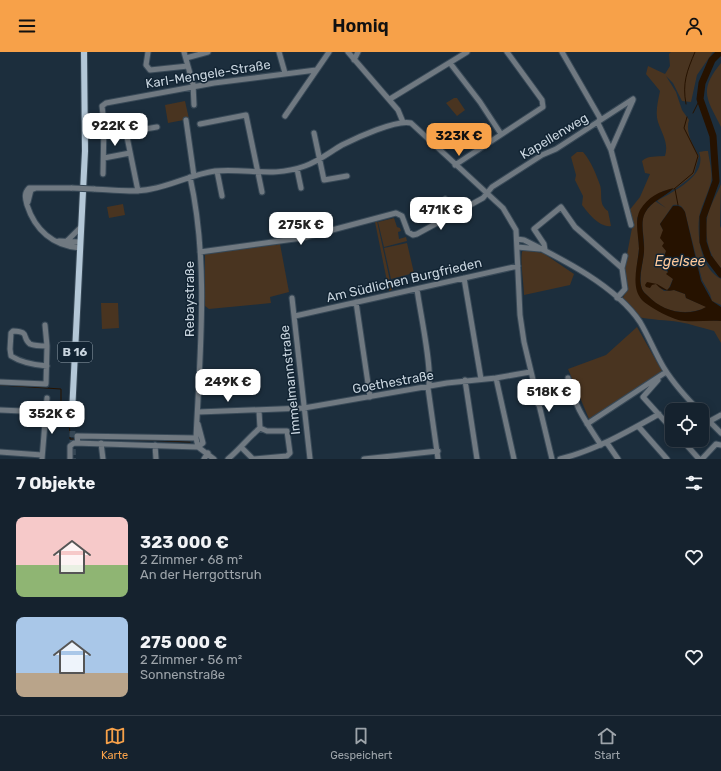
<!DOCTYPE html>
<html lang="de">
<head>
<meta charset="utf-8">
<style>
	:root { --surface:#15222e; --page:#222f3a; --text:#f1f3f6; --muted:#9da4aa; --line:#343f4a; --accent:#f7a149 }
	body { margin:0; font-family:Rubik,sans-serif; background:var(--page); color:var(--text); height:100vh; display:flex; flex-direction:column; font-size:15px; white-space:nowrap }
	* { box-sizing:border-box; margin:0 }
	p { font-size:13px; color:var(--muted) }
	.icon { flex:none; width:22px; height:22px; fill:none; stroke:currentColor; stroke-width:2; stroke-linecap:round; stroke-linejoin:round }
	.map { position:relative; height:407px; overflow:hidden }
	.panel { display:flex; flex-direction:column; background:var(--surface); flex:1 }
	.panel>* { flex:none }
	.controls { position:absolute; left:665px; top:351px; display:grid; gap:8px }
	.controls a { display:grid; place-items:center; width:44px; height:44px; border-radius:8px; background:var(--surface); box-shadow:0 2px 10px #0003,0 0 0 1px var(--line); font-size:20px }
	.price { position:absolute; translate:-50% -34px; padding:0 9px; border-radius:8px; background:#fff; color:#222; font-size:13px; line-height:26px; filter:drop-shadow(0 1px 2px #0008) }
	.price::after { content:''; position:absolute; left:50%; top:24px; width:12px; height:9px; margin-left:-6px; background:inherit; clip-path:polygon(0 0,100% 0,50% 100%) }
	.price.on { background:var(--accent); color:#111 }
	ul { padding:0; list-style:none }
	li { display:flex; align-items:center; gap:12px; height:100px; padding:0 16px }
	li span { display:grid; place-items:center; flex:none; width:112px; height:80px; border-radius:8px; color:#555 }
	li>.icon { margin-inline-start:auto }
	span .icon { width:48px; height:48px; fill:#fffc; stroke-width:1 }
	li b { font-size:17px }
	h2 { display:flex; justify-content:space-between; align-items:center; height:48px; padding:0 16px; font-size:17px }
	header { display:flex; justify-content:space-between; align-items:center; height:52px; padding:0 16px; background:var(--accent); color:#111; font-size:18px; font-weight:600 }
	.tabs { display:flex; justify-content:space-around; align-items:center; height:56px; border-top:1px solid var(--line); background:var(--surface); font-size:11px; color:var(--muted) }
	.tabs a { display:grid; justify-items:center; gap:2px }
	.tabs .on { color:var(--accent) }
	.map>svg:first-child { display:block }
	.green { fill:#493420 }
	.water { fill:#261200 }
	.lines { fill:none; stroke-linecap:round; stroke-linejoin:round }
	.stream { stroke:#261200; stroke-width:1 }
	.river { stroke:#261200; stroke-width:7 }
	.major-tunnel { stroke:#364755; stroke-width:6; stroke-dasharray:6 3; stroke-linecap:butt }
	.minor-casing { stroke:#384957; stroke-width:7 }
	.major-casing { stroke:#384957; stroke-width:8 }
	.minor { stroke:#707981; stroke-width:5 }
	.major { stroke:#b3c7d7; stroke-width:6 }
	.minor-bridge-casing { stroke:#384957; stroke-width:7; stroke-linecap:butt }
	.minor-bridge { stroke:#707981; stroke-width:5 }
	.labels { text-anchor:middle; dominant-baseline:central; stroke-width:3; stroke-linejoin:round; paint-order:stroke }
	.shield { fill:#122433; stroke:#919fab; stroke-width:1 }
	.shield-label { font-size:12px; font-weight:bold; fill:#c8d4de }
	.street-label { font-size:13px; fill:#c8d4de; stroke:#122433 }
	.water-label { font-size:14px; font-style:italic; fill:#fec898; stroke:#122433 }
</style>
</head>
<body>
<header><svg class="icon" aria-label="menu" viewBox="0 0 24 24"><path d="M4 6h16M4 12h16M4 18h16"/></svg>Homiq<svg class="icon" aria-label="person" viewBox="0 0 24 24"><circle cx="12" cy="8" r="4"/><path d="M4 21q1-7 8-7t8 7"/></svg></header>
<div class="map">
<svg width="721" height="407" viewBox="0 0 721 407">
	<rect width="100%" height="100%" fill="#1c2e3d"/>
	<!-- green -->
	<path class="green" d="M671,0H713L697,23L691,50L682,49L673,31L666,24L676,40L682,58L689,68C685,80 693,94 699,104L694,122L687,128L675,137L663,139L637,166L639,196L636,223L641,247L674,266L721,269V291L714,279C702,276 691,272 679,270C666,268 652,268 638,265L622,247L627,238L624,218L632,176L628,160L640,145L650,122L645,121L642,109C649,103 656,105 665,104C669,91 662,82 658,70C655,60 658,49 660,39L646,22L648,14L665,22L670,14L669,2Z
		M721,11V75C707,47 698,39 721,11Z
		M454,46H457L465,58L457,64L446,51Z
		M185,49L189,67L168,71L165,53Z
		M705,99H708C709,108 713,121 711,130C708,142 701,154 699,166C697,186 701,217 721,227V253L712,249L710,242L702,228L685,160C682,154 680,152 673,153L660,172L663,178L666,199L663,208L665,217L673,227L668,238L659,235L664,239L674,238L685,242L686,246L707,255C689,264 664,261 650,246C647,243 643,240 642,237C638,224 644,210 644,197C645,187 641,176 643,166C644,159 651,154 655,149L666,156L657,149C673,139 708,124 699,100Z
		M577,100H583C591,109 596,122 600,133C603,143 598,152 608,159L611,174C600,176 588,161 582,153L583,144L575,128L576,123L571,105Z
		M721,132L720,176L721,174V216C709,205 704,183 707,167C708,156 717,143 721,132Z
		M123,152L125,163L109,166L107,155Z
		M394,166L397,175L400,176L401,179L398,180L399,187L406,185L407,189L384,195L378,170Z
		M377,169L392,238L389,239L375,170Z
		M407,191L414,221L391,227L384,196Z
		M280,192L289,240L270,245L271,251L209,257L205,254V202Z
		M523,198L543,201L574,222L570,233L524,243C524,233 519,203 523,198Z
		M101,251H118L119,276L102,277Z
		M637,275L662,319L589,367L568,317L606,303Z"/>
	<!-- water -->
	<path class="water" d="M674,136C665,145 651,149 645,161C640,170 644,185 644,195C645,208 637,223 642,237C643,240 646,242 648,244C662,259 687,266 706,255L686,246L685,242L674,238C667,240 661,238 656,232L652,233L650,236L646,235L645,233L647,230L657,232L667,238L670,235L673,227L666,222L668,220L663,208L666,199L662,194L664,191L660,186L663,178L660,172L673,154C680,153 682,155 685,160L701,229L712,249L721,255V269C709,268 697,270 685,269C674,269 649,255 642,248C630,235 638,212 639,197C639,186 634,169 640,158C648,145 660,139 674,136Z"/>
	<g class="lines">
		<!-- stream -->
		<path class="stream" d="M686,52C682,31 687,19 695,0
			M693,61L700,47
			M674,137L693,121L698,104L684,76L687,65
			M675,137L678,153
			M0,333L61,337V367L69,372L70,381
			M70,385V387H74
			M118,387L190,390"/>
		<!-- river -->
		<path class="river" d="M720,0L712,8L702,31L700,47L713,84L716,129L703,165V190L708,205L721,222"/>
		<!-- major-tunnel -->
		<path class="major-tunnel" d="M72,361L73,407"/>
		<defs>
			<path id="minor" d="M148,0L146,13L150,18L188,14
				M184,0L193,32L194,53
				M279,0L285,21
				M348,0L398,58L403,70
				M562,0L600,66L598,71L611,98L631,173
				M186,6L208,0
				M354,8L358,0
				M450,11L480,50L501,82
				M390,47L467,0
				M285,64L329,0
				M186,68L194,124
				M200,72L246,63L262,140
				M126,80L138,139
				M314,81L324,128L347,124
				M104,84L157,75
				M611,98L633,48
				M104,106L130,101
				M455,113L543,55L542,48L507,0
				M297,117L301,136
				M217,119L222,144
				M103,122L104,71L102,54L106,51L214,31L316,18
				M190,125C209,210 200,300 196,386L198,395
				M72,136H29C24,141 25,146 27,153C35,178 53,194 80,196
				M94,137C113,138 133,141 151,137C173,133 193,122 215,119C248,116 272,126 305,114C319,109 330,100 342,93C356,86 397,67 411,71L503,156L516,178L520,263L524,290L552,407
				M445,147L453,162
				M28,150L31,138L36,136
				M517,187L524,188C562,207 616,234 640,270C649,285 655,301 664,316C672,329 687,347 699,358
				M59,189L80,190
				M67,189L81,175
				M517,195L540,197
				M545,198L544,192L534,177L561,155L575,175L622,216L625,237L617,246
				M200,200L302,186L396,161L402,164L408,180L413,183L417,182L483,146L492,135L542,103L556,97L633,47
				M622,216L625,204
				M464,226L481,327
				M417,237C419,255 434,323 428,336L438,407
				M292,246L310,407
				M356,250L370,345
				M295,264L518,214
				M47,314C34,313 22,311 11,304L10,297L11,281L13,279C31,280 21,285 30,292C35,294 42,294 47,294
				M496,326L514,407
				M568,326C574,354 586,370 601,393
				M465,328L477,407
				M658,328L643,345L672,377
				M0,330L46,332L47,294L45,273
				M538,352L571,342
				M0,358L45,360
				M259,359L260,376
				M198,360L304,356L447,331L496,326L530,320
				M702,362L721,381
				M710,369L721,363
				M198,372L203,391L198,395
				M587,372L666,320
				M638,374L667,407
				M682,388L699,407
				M78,391L77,384L196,386
				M101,391L103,407
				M607,391L618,407
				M155,393L156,407
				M241,395L253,407
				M0,400L42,403
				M42,407L47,346
				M70,407V394L74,391L198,395L214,407
				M204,407L208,401
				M228,407C240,397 248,386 260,376
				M254,407L287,404L290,401L287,379H267L260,376
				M364,407L438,399
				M560,407C596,398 627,380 659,362
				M702,407L716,392L721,393"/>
			<path id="major" d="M72,361L85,99L84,0"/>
		</defs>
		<!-- minor casing -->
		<use href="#minor" class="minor-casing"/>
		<!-- major casing -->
		<use href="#major" class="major-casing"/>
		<!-- minor -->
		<use href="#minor" class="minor"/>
		<!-- major -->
		<use href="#major" class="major"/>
		<defs>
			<path id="minor-bridge" d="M72,136L94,137"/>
		</defs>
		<!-- minor-bridge casing -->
		<use href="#minor-bridge" class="minor-bridge-casing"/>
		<!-- minor-bridge -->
		<use href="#minor-bridge" class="minor-bridge"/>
	</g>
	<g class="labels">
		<!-- shield labels -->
		<rect class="shield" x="58" y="290" width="34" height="20" rx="3"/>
		<g class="shield-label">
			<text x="75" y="300">B 16</text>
		</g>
		<!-- street labels -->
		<g class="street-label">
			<text transform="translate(208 22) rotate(-9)">Karl-Mengele-Straße</text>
			<text transform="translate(554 84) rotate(-31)">Kapellenweg</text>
			<text transform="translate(404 228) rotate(-13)">Am Südlichen Burgfrieden</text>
			<text transform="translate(189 247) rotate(-90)">Rebaystraße</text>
			<text transform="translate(290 328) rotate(-96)">Immelmannstraße</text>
			<text transform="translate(393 330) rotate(-10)">Goethestraße</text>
		</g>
		<!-- water labels -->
		<g class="water-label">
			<text x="680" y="209">Egelsee</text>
		</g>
	</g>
</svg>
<div class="controls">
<a><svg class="icon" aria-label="locate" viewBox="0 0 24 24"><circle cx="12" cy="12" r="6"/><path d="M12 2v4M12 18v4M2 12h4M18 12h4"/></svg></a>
</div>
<b class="price" style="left:115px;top:95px">922K €</b>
<b class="price on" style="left:459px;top:105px">323K €</b>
<b class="price" style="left:441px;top:179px">471K €</b>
<b class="price" style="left:301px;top:194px">275K €</b>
<b class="price" style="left:228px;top:351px">249K €</b>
<b class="price" style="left:549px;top:361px">518K €</b>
<b class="price" style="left:52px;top:383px">352K €</b>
</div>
<section class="panel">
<h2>7 Objekte<svg class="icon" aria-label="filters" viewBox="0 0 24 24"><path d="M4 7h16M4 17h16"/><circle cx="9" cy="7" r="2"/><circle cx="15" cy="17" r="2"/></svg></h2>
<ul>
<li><span style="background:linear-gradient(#f6c9c9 60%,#8fb573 0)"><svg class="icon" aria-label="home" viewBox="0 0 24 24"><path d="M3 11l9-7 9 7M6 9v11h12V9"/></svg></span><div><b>323 000 €</b><p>2 Zimmer · 68 m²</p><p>An der Herrgottsruh</p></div><svg class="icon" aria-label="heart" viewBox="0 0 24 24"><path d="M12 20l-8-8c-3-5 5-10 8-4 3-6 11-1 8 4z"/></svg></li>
<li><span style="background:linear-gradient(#a9c7e8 70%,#b9a48a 0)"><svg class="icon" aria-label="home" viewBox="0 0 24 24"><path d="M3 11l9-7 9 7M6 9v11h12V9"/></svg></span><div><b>275 000 €</b><p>2 Zimmer · 56 m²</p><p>Sonnenstraße</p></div><svg class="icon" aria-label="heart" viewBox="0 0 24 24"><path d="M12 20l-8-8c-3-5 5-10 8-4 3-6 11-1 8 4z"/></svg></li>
</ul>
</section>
<nav class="tabs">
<a class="on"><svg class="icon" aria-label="map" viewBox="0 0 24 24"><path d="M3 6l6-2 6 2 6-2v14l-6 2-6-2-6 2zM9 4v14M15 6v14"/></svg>Karte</a>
<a><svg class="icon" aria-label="saved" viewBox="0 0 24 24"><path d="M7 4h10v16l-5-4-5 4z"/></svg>Gespeichert</a>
<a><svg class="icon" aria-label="home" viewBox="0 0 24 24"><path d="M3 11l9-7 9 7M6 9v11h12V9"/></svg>Start</a>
</nav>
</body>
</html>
